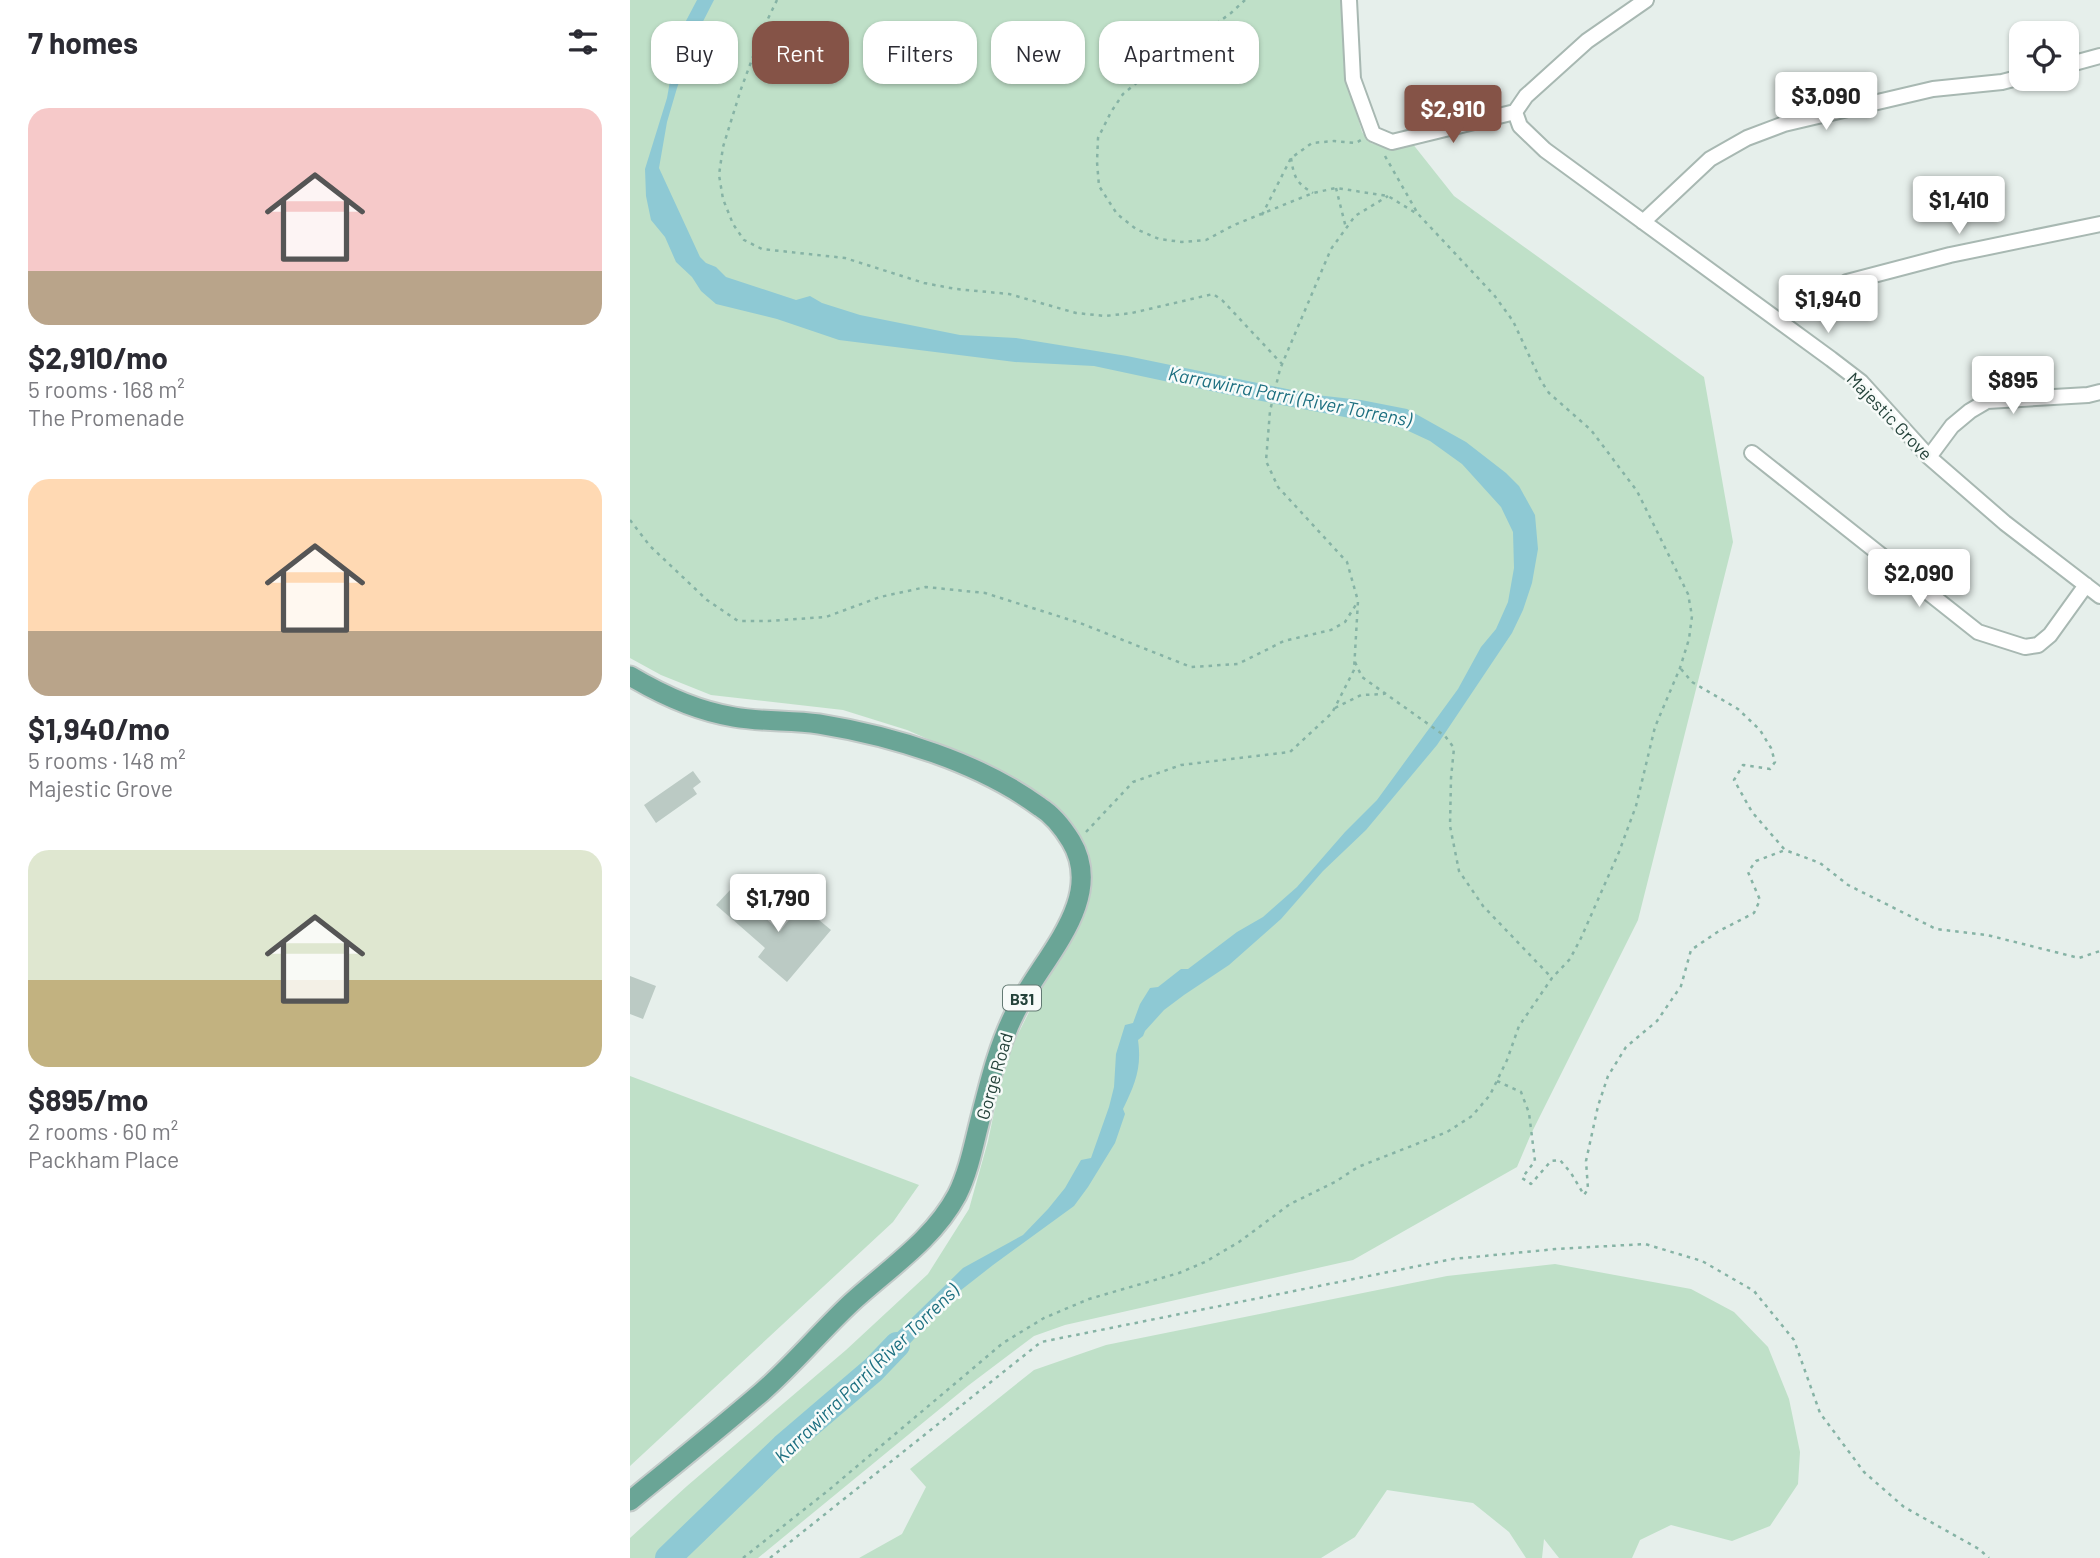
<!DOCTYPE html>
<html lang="en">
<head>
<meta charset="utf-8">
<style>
	:root { --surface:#fff; --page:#f7f7f7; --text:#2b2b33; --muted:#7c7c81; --accent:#855347 }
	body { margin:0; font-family:Barlow,sans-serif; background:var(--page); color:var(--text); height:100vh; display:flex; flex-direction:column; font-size:26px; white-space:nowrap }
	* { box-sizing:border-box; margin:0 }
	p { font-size:23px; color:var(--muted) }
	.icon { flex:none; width:38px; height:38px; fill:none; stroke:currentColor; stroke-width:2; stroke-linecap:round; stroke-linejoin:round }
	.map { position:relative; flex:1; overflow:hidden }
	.panel { display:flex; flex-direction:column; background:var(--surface); width:630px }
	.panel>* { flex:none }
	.hud { position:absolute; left:21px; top:21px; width:665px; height:63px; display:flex; gap:14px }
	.controls { position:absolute; left:1379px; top:21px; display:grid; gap:14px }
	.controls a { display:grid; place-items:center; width:70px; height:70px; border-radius:14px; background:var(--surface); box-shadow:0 2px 5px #0004; font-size:35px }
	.price { position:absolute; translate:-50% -60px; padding:0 16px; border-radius:7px; background:#fff; color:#222; font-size:23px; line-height:46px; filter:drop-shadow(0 2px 4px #0008) }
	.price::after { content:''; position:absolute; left:50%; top:42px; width:21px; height:16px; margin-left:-10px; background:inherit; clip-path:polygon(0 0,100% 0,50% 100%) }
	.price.selected { background:var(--accent); color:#fff }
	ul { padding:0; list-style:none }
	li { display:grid; align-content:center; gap:14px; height:371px; padding:0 28px }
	li span { display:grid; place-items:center; height:217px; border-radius:21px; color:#555 }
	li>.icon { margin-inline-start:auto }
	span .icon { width:126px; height:126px; fill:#fffc; stroke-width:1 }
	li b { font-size:30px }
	h2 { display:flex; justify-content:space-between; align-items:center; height:84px; padding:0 28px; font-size:30px }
	.pill { padding:0 24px; border-radius:21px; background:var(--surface); box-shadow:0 2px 5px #0004; font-size:24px; line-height:63px }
	.pill.selected { background:var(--accent); color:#fff }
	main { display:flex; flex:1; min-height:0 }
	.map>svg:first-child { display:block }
	.green { fill:#bfe0c8 }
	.water { fill:#8ec9d4 }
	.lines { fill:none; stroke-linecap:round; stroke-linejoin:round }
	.river { stroke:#8ec9d4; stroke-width:26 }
	.building { fill:#bbcac4 }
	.minor-casing { stroke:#a8b8b2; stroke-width:18 }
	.major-casing { stroke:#c2cac8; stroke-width:23 }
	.path { stroke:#86b3a5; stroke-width:2.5; stroke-dasharray:3.5 5; stroke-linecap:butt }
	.minor { stroke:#fff; stroke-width:14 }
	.major { stroke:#6aa596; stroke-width:19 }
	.labels { text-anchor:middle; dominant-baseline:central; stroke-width:5; stroke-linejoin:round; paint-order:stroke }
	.shield { fill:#f7fbf9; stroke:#637a73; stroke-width:2 }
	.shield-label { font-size:16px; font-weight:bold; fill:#24423a }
	.street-label { font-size:18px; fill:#24423a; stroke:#f7fbf9 }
	.water-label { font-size:19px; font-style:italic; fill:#1c6f80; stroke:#f7fbf9 }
</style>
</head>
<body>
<main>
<section class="panel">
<h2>7 homes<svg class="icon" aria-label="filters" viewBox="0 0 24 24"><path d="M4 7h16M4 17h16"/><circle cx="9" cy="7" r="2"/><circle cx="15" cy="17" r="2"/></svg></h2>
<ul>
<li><span style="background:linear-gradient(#f6c9c9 75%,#b9a48a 0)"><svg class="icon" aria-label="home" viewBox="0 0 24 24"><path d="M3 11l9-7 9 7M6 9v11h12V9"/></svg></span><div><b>$2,910/mo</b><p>5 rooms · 168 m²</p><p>The Promenade</p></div></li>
<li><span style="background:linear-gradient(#ffd9b3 70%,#b9a48a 0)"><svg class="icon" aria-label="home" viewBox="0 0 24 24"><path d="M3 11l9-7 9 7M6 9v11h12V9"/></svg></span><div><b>$1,940/mo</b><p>5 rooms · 148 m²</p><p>Majestic Grove</p></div></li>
<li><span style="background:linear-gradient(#dfe7d0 60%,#c2b280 0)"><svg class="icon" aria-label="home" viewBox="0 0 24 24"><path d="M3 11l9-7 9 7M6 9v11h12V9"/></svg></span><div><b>$895/mo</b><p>2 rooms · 60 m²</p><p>Packham Place</p></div></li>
</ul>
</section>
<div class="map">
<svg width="1470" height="1558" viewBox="0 0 1470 1558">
	<rect width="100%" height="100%" fill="#e6efeb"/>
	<!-- green -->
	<path class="green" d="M0,0H711L714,68L732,132L741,143L757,148L782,143L824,196L1074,377L1103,542L1008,920L901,1134L887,1167L723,1260L435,1325L404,1336L339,1385L128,1558H0V1538L57,1486L216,1350L298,1274L339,1209L358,1141L375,1060L406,998L435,948L450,839L364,768L277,730L213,710L81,695L31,675L0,658Z
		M0,1076L289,1185L263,1222L0,1466Z
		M925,1264L1061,1289L1104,1312L1138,1347L1159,1399L1170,1452L1168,1484L1140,1526L1102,1541L1041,1525L1010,1540L1002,1558H929L914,1539L912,1558H896L879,1532L843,1503L757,1490L725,1537L691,1558H229L272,1534L296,1487L280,1469L404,1370L476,1345L817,1276Z"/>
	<!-- water -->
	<path class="water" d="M67,0H84L65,37L47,88L37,122L29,168L70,257L76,263L86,267L96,277L166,300L180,296L192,303L230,315L330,335L386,338L497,356L686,395L731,400L777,409L836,442L876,473L889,486L905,515L908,549L902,583L893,610L882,633L807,745L736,830L693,871L651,919L599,965L554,995L534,1010L515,1031L513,1036L508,1040C512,1068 505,1084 493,1109L495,1114L485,1143L458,1187L444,1206L363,1265L326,1294L241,1385L244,1355L333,1268L393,1235L418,1209L435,1188L451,1160L461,1158L479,1107L484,1087L486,1054L495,1025L503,1023L510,1004L520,988L528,987L551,969H558L607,932L633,917L667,887L715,832L747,800L828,689L851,647L866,629L878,602L884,568L883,532L871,507L832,464L800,441L772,428L595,394L464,366L385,362L209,340L147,319L86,304L71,291L62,277L46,262L35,237L21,220L16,196L15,169L37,98L48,36Z"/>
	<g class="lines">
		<!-- river -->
		<path class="river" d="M38,1558L153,1447L243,1370L267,1345"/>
	</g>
	<!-- building -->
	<path class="building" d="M63,771L71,782L63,788L67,794L26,823L14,805Z
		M102,888L150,931L171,905L201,930L157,982L128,957L135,948L86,905Z
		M0,976L26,986L13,1019L0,1014Z"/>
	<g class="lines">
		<defs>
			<path id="minor" d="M719,0L723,79L743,134L762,142L885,112L896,96L957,41L1016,0
				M1437,65L1470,56
				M885,112L890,126L915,150L1201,359L1231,382L1299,457L1375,523L1470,596
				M1013,222L1080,159L1117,138L1154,124L1303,89L1372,82L1391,77
				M1205,290L1217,282L1320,255L1470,224
				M1122,453L1348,632L1395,647L1408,645L1420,635L1456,585
				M1299,457L1322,426L1340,411L1357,401L1458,395L1470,392"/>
			<path id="major" d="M0,676C32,695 66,711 104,717C132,722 161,720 189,724C263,736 349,762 410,807C423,815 433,828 441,841C476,899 413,957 388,1007C367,1046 358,1089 347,1132C342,1153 337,1175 327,1195C303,1240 258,1269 221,1303C191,1331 164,1364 132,1392C89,1429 44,1465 0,1501"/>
		</defs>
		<!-- minor casing -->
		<use href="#minor" class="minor-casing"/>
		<!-- major casing -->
		<use href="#major" class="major-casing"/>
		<!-- path -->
		<path class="path" d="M147,0L134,27L111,89L93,147L89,175L93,199L103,224L114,240L132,249L215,258L294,283L326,289L379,294L446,313L475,316L502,313L583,294L592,300L652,364
			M755,156L788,214
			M661,158C664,177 666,183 683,193
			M706,188L716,228
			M632,215L661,158L682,143L704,141L726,143L731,140
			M0,520L20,546L77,600L108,621H138L196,617L250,597L296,587L355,593L450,623L561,667L608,664L654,641L701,630L715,622L727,603
			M725,662L732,677L815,736L824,748L821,778L820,826L829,871L853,906L922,978
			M1051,669L1062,682L1108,709L1130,730L1141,748L1145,762L1140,769L1113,765L1104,780L1122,812L1155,850L1190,863L1218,885L1306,929L1357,935L1449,958L1470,951
			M705,708L731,695L754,694
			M456,832L503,782L551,765L660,752L702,713L724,670L728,601L717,562L648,487L636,461L640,411L650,369L701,249L725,216L758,196
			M867,1081L891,1092L899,1113L905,1161L892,1178L901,1184L921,1161L930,1160L941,1173L954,1195L958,1189L956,1161L968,1106L978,1076L996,1047L1027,1021L1051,986L1061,950L1089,931L1124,913L1130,900L1118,872L1126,861L1155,850
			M113,1558L200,1489L373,1343L414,1318L459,1299L549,1273L575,1262L609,1242L660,1204L705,1182L728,1167L817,1132L842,1116L860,1095L877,1060L889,1026L922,978L940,959L951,938L989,852L1006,806L1025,727L1050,668L1059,639L1062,616L1058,594L1007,491L961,430L919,393L911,381L883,321L864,295L789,215L758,196L706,188L683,193L604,225L576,240L552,242L529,239L506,229L487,214L469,186L467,162L468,138L481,112L493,94L525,68L601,13L615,0
			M140,1558L411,1342L823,1259L926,1249L1015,1244L1072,1261L1124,1291L1164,1340L1190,1413L1234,1472L1274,1507L1349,1549L1359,1558"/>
		<!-- minor -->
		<use href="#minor" class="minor"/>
		<!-- major -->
		<use href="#major" class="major"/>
	</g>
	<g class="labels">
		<!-- shield labels -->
		<rect class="shield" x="373" y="985.5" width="38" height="25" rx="5"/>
		<g class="shield-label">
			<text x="392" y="998">B31</text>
		</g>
		<!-- street labels -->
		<g class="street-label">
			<text transform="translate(1260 416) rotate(46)">Majestic Grove</text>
			<text transform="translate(364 1076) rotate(-74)">Gorge Road</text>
		</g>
		<!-- water labels -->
		<g class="water-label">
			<text transform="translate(660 396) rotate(11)">Karrawirra Parri (River Torrens)</text>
			<text transform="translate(236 1373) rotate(-44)">Karrawirra Parri (River Torrens)</text>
		</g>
	</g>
</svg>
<div class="controls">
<a><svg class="icon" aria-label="locate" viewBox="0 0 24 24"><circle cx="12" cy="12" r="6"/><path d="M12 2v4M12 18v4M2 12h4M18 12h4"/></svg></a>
</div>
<b class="price" style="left:1196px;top:132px">$3,090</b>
<b class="price selected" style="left:823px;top:145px">$2,910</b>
<b class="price" style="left:1329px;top:236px">$1,410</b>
<b class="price" style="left:1198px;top:335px">$1,940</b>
<b class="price" style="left:1383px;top:416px">$895</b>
<b class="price" style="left:1289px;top:609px">$2,090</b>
<b class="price" style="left:148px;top:934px">$1,790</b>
<div class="hud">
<a class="pill">Buy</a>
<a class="pill selected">Rent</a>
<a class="pill">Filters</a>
<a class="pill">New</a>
<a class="pill">Apartment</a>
</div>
</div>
</main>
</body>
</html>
